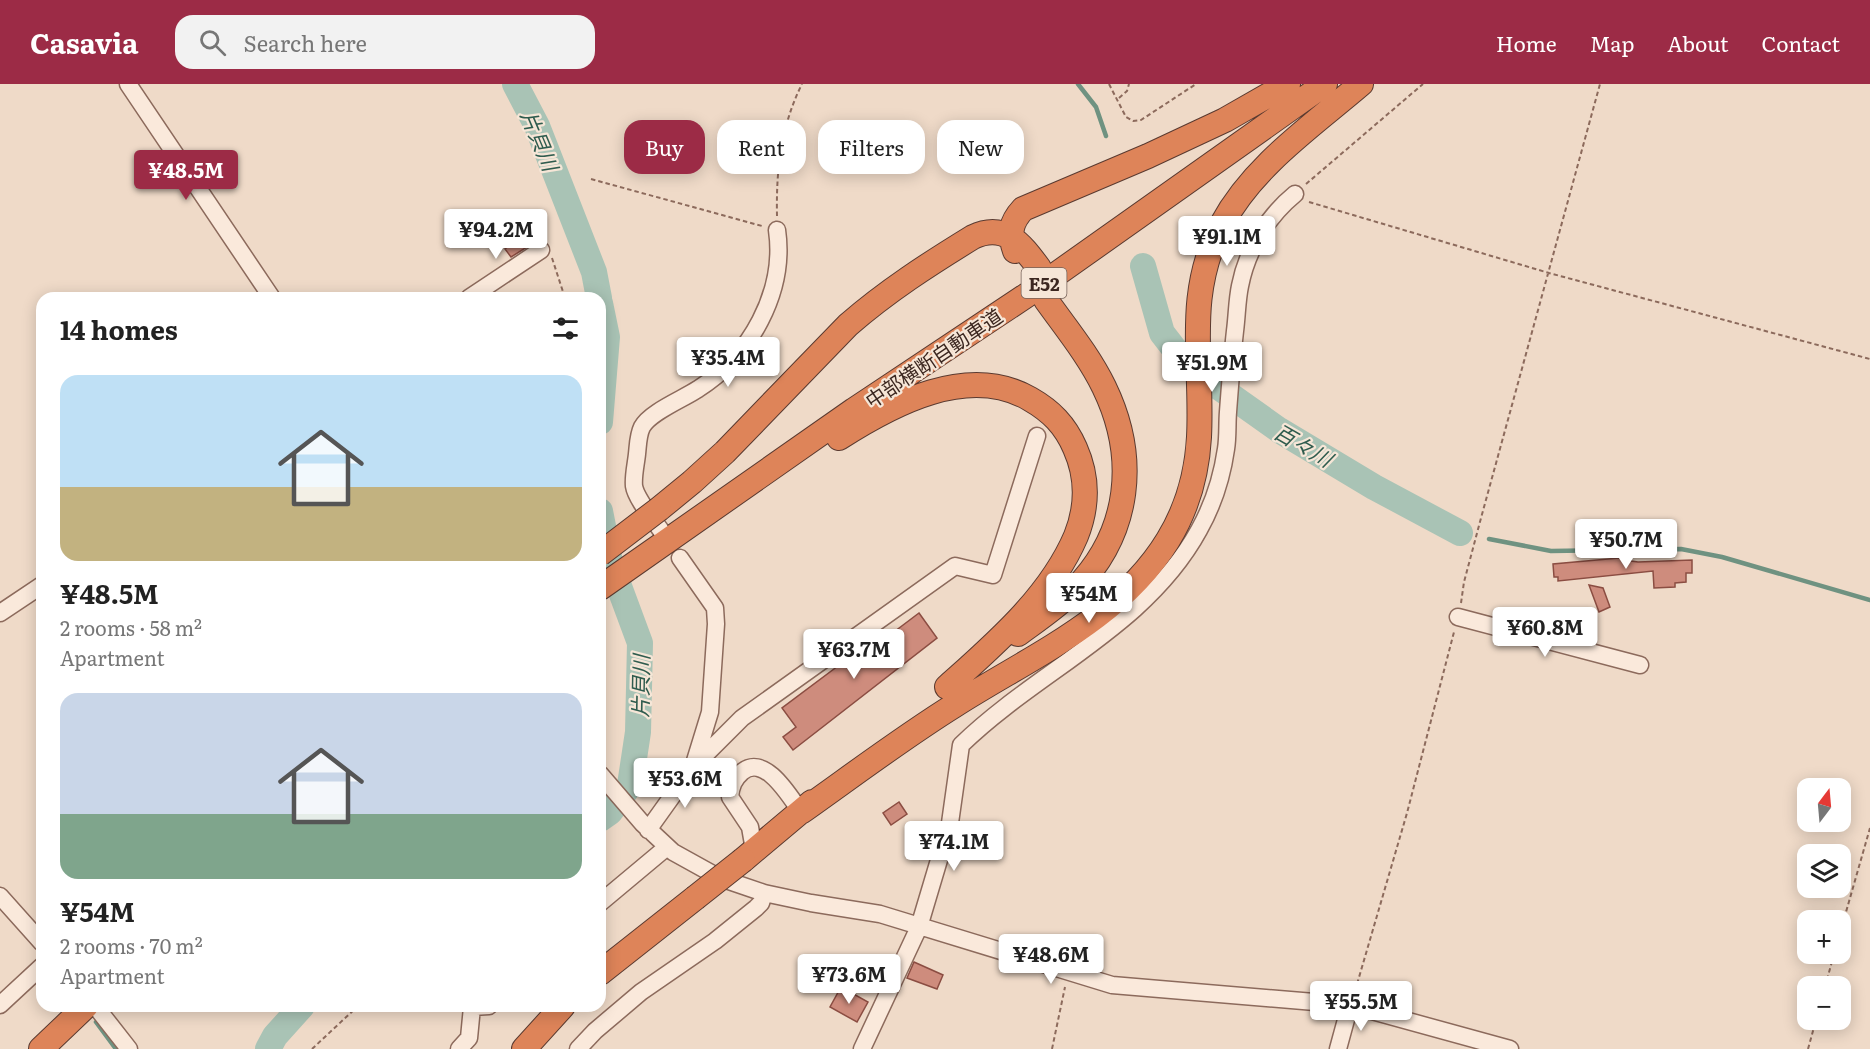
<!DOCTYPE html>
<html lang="en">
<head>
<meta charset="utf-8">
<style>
	:root { --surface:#fff; --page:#f2f2f2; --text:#222; --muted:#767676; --accent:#9c2b46 }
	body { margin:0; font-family:Literata,"Noto Sans JP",serif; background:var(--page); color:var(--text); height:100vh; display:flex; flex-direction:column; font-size:22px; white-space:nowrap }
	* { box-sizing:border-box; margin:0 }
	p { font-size:20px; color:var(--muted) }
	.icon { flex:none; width:33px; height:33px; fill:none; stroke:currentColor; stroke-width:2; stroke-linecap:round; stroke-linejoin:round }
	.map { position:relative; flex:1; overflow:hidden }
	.side { position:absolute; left:36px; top:208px; width:570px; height:720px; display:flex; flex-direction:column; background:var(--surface); border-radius:18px; box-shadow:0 3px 15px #0003 }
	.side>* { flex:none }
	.banner { position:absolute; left:624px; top:36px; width:570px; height:54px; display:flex; gap:12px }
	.needle { width:39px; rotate:16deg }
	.buttons { position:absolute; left:1797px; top:694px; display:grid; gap:12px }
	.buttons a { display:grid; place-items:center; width:54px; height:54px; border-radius:12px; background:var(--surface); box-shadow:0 3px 15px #0003; font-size:30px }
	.price { position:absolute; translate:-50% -51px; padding:0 14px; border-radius:6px; background:#fff; color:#222; font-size:20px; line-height:39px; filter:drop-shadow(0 2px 3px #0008) }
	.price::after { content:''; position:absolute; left:50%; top:36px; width:18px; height:14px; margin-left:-9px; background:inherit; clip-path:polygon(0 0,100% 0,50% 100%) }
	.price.active { background:var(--accent); color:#fff }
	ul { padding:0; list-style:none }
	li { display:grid; align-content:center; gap:12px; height:318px; padding:0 24px }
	li span { display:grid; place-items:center; height:186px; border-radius:18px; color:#555 }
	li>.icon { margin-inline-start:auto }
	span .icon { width:108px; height:108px; fill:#fffc; stroke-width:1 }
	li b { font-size:26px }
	h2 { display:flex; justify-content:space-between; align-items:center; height:72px; padding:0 24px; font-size:26px }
	.tag { padding:0 21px; border-radius:18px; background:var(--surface); box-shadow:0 3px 15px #0003; font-size:21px; line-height:54px }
	.tag.active { background:var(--accent); color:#fff }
	header { display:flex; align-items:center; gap:36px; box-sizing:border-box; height:84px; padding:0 30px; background:var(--accent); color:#fff }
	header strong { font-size:28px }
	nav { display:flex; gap:33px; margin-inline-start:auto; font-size:21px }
	.search { width:420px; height:54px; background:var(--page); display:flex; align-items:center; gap:15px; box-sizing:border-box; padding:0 21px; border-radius:18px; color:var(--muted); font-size:22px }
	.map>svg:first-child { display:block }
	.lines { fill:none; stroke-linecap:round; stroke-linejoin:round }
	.stream { stroke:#6f9281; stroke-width:4.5 }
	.river { stroke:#a9c3b5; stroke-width:26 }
	.building { fill:#ce8c7d; stroke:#8b4d42; stroke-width:1.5 }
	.minor-casing { stroke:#8c6a5c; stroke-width:19 }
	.highway-casing { stroke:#5a3a30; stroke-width:26 }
	.path { stroke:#8c6a5c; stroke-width:2; stroke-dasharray:4.5 3; stroke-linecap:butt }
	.minor { stroke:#fae9db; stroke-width:16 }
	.highway { stroke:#de8459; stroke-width:24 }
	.highway-bridge-casing { stroke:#5a3a30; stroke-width:26; stroke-linecap:butt }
	.highway-bridge { stroke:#de8459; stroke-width:24 }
	.labels { text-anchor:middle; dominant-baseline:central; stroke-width:4.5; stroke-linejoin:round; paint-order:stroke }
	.shield { fill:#f6e6d7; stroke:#746057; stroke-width:1.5 }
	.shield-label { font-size:18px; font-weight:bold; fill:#3c2720 }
	.street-label { font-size:20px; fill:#3c2720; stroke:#f6e6d7 }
	.water-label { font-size:21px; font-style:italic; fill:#2f5c4e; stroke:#f6e6d7 }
</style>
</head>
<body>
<header>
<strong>Casavia</strong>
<div class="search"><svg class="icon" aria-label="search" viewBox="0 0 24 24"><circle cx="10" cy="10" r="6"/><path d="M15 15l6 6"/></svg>Search here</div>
<nav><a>Home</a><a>Map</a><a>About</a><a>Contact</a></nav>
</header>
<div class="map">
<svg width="1870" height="965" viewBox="0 0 1870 965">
	<rect width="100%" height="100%" fill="#efdac8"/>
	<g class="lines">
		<!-- stream -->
		<path class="stream" d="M1078,0L1096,23L1106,52
			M1489,455L1551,467L1681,465L1722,473L1870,516
			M96,938L116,965"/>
		<!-- river -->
		<path class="river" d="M515,0L537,42L594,188L599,214
			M1143,182L1162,249L1186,280L1279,346L1374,403L1460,449
			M600,219L607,253L600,338
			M600,427L610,478L640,559L638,648L630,701L610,728L600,735
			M268,965L275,952L302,922"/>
	</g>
	<!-- building -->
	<path class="building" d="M522,156L527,163L511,173L505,165L515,157L516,160Z
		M1630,473L1631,477L1638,478L1692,476V489H1686V498L1675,499V503L1654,504L1653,487L1558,497V493H1554L1553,480Z
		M1589,501L1603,504L1610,523L1599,528Z
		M919,529L937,554L793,666L783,653L796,643L782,624L866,561L870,566Z
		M899,718L907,730L891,741L883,729Z
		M914,878L943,891L937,905L907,894Z
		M841,903L868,918L857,938L830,923Z"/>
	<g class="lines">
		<defs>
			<path id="minor" d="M128,0L272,214
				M469,214L541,166
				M662,448C654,436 636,415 634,402C633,392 636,380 637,370C638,361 638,351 642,343C650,328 683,315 698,305C750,272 786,208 777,146
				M680,474L715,524L716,540L710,628L694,680
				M0,529L42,501
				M1458,533L1640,581
				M600,690L643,740L673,768L720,794L764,809L811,819L880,830L1112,901L1350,921L1510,965
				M648,746L693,683L742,634L955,482L993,491L1037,352
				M754,766L750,743L730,713C731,702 734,695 742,688C765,669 790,713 801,728
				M0,812L42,859
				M600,819L667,763
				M0,921L42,882
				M100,928L129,965
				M459,965L469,954L472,923L489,922
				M578,965L595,947L641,908L715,857L756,824L761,819L764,809
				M862,965L919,843L950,739L961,661C1038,586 1146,543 1199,446C1213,421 1222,393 1226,365C1228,353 1227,340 1228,328C1230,301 1232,274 1235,247C1237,232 1237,216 1240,202C1247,166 1267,133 1295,110
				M1338,965L1350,921"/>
			<path id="highway" d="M1015,167C1009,150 1010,139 1023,125L1148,72L1225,36L1288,0
				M839,354C892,320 968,279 1030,315C1051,327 1065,341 1075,364C1088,393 1088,422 1076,452C1050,513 995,560 947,603
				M659,425L692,398L725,368L848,241C887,207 929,180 973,153C1005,138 1021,160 1039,184
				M600,504L854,326L1027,211L1325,0
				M1018,550C1037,536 1058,522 1075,505C1131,448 1138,373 1104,303C1089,272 1066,244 1046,216
				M801,728C852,692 902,654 955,621C1030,573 1120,535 1168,456C1187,425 1197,390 1199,353C1203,277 1184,212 1222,140C1253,82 1312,42 1361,0
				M743,776L812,718
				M600,889L695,814
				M41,965L86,922
				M524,965L563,922"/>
		</defs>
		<!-- minor casing -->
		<use href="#minor" class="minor-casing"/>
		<!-- highway casing -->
		<use href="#highway" class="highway-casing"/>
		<!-- path -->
		<path class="path" d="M1109,0L1126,33L1133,37L1141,36L1196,0
			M1119,14L1127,7L1129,0
			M591,95L762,142
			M1306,100L1423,0
			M1309,118L1549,189L1870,275
			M777,132C776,85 781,42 802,0
			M552,174L565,214
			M1461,519L1464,498L1481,434L1600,0
			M600,530L602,557L600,561
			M1840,849L1870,744
			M1825,903L1834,870
			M1355,907L1407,729L1454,548
			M312,965L358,922
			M1052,965L1065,903
			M1808,965L1816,936"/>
		<!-- minor -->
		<use href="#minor" class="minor"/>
		<!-- highway -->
		<use href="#highway" class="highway"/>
		<defs>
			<path id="highway-bridge" d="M600,470L659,425
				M695,814L743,776"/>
		</defs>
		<!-- highway-bridge casing -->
		<use href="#highway-bridge" class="highway-bridge-casing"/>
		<!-- highway-bridge -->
		<use href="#highway-bridge" class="highway-bridge"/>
	</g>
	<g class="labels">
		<!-- shield labels -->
		<rect class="shield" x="1021.5" y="184" width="45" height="30" rx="4.5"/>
		<g class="shield-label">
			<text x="1044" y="199">E52</text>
		</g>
		<!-- street labels -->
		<g class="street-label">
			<text transform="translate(933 273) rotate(-34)">中部横断自動車道</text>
		</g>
		<!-- water labels -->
		<g class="water-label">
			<text transform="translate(541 56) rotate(67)">片貝川</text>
			<text transform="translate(1304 360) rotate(30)">百々川</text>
			<text transform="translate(639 602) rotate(-89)">片貝川</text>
		</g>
	</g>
</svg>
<div class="buttons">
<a><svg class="needle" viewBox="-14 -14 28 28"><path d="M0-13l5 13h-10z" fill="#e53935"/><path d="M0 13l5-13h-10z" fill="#767676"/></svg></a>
<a><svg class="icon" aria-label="layers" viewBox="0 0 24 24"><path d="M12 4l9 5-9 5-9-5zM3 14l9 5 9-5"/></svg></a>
<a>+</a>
<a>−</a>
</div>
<b class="price active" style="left:186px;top:117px">¥48.5M</b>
<b class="price" style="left:496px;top:176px">¥94.2M</b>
<b class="price" style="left:1227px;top:183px">¥91.1M</b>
<b class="price" style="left:728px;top:304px">¥35.4M</b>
<b class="price" style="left:1212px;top:309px">¥51.9M</b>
<b class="price" style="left:1626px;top:486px">¥50.7M</b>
<b class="price" style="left:1089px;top:540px">¥54M</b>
<b class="price" style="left:1545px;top:574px">¥60.8M</b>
<b class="price" style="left:854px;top:596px">¥63.7M</b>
<b class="price" style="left:685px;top:725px">¥53.6M</b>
<b class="price" style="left:954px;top:788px">¥74.1M</b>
<b class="price" style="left:1051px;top:901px">¥48.6M</b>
<b class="price" style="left:849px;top:921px">¥73.6M</b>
<b class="price" style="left:1361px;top:948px">¥55.5M</b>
<div class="banner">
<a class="tag active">Buy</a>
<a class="tag">Rent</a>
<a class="tag">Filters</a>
<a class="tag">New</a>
</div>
<section class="side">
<h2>14 homes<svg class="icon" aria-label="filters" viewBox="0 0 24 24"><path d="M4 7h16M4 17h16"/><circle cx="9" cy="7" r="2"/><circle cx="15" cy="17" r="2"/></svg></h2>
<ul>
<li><span style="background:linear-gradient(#bfe0f5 60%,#c2b280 0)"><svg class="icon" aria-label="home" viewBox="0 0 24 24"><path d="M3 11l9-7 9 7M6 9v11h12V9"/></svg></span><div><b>¥48.5M</b><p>2 rooms · 58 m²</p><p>Apartment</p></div></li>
<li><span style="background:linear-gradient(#c9d6e8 65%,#7fa58c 0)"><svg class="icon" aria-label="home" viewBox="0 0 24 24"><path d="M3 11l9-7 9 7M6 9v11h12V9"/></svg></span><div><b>¥54M</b><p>2 rooms · 70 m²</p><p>Apartment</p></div></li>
</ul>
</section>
</div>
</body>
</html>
